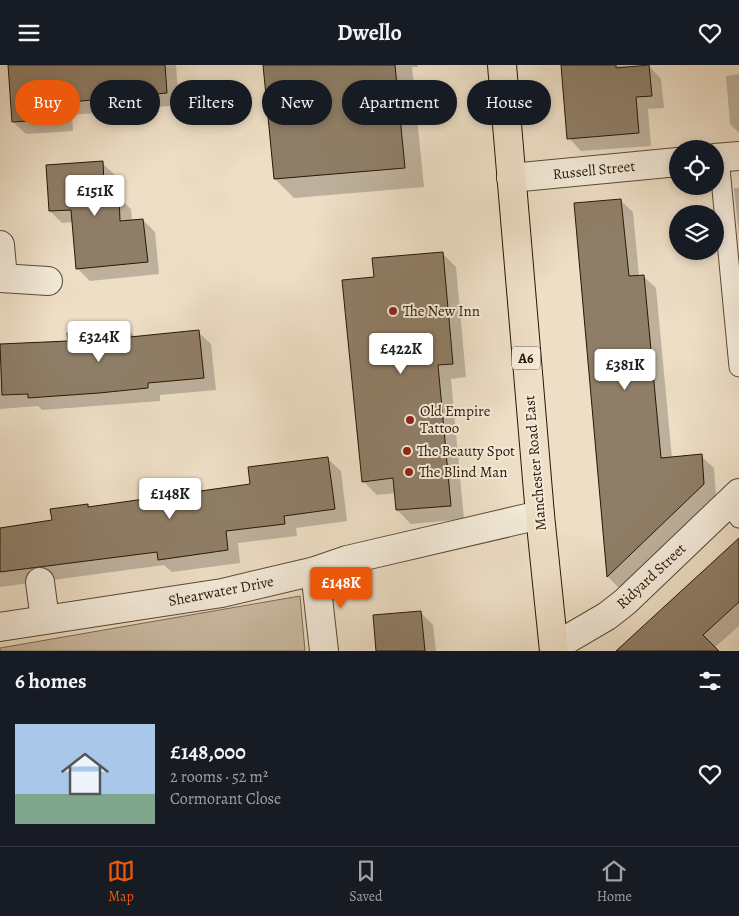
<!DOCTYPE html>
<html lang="en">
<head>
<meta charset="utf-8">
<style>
	:root { --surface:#171b24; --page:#20242c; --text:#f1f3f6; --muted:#9ea1a6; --line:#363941; --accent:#ea580c }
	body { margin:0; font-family:Alegreya,serif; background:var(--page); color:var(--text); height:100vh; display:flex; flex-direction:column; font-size:19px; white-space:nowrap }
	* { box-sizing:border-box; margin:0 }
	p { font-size:16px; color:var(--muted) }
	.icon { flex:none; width:28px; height:28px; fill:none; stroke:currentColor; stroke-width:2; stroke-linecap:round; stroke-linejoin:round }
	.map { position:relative; height:586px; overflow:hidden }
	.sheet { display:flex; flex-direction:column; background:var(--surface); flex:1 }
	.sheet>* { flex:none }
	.banner { position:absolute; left:15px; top:15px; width:710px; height:45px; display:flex; gap:10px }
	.controls { position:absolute; left:669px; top:75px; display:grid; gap:10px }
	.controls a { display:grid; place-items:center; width:55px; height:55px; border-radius:50%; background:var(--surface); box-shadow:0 2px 8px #0003; font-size:25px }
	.price { position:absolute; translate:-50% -42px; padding:0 11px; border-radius:5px; background:#fff; color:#222; font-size:16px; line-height:32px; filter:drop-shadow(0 1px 2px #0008) }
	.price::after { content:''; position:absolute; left:50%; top:30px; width:15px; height:11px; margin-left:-8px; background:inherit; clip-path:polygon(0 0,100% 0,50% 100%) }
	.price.active { background:var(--accent); color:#fff }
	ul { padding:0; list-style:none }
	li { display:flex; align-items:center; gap:15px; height:125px; padding:0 15px }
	li span { display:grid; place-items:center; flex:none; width:140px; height:100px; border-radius:0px; color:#555 }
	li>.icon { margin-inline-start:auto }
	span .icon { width:60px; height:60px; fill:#fffc; stroke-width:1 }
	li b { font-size:21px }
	h2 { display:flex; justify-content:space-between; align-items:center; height:60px; padding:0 15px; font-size:21px }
	.pill { padding:0 18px; border-radius:22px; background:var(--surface); box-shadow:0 2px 8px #0003; font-size:18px; line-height:45px }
	.pill.active { background:var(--accent); color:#fff }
	header { display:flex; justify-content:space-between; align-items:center; height:65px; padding:0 15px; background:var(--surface); font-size:22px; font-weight:600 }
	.menu { display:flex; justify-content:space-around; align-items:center; height:70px; border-top:1px solid var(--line); background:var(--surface); font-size:14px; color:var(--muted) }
	.menu a { display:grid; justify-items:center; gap:2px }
	.menu .active { color:var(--accent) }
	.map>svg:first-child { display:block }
	.green { fill:#ccbca4; stroke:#7b6a53 }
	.shadow { fill:#0003 }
	.building { fill:#8f7e67; stroke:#2a1702 }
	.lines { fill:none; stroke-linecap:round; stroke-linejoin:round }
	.service-casing { stroke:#5b4933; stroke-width:21 }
	.minor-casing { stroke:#5b4933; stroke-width:30 }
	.primary-casing { stroke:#2a1702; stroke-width:30 }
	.service { stroke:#f3ead9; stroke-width:19 }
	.minor { stroke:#f3ead9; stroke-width:28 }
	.primary { stroke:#eddec5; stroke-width:28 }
	.poi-dot { fill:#8f2418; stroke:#f3ead9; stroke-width:2 }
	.labels { text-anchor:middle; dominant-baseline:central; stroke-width:4; stroke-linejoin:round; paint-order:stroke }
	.shield { fill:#f3ead9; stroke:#665642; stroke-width:1 }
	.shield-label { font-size:14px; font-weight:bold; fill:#2a1702 }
	.street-label { font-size:15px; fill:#2a1702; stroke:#f3ead9 }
	.poi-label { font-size:15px; fill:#2a1702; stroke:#f3ead9; text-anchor:start }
</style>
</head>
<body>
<header><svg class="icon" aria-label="menu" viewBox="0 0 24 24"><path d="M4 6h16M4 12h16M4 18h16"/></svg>Dwello<svg class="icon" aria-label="heart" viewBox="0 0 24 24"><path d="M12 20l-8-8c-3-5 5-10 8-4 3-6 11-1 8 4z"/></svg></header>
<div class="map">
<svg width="739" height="586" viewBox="0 0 739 586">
	<rect width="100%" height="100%" fill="#eddec5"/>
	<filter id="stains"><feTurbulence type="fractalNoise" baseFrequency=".004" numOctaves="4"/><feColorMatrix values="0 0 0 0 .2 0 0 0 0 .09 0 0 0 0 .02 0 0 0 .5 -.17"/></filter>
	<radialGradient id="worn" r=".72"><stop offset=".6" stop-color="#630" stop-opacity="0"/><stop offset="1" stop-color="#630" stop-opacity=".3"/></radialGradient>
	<!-- green -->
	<path class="green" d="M300,531L305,586H0V583Z"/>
	<!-- shadow -->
	<path class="shadow" d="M10,0H176L179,40L72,50L73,66L26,69L13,57Z
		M264,0H418V2H412L424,122L294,133L275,114Z
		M563,0L649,1L661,14L664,43L648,44L651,81L581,86L569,73Z
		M739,9V68L730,59L726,11Z
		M102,98L115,110L116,129L131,144L132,156L143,155L155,167L159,209L90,216L77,203L73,157L62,158L50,146Z
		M734,123H739V171Z
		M620,135L633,147L639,211H643L656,223L672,393L701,391L714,403L716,432L620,524L608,512L596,370Z
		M442,188L456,202L466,312L451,314L464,454L411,459L397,445L396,428L377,430L363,416L375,213Z
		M129,265L136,273L198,267L211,279L216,325L160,330V336L42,345L38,341L0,344V282L69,277Z
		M328,394L341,406L347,456L296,463L297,471L238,478L240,498L172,507L164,500L0,522V464L53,456L87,440L91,443L251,420Z
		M739,480V561L714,583L618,586Z
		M421,548L433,560L436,586H377Z"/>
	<!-- building -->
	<path class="building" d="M8,0H165L167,28L60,38L61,54L12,57Z
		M263,0H395L405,103L274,114Z
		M561,0H616V3L649,0L652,31L636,32L639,68L567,74Z
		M103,96L104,120L119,130L120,156L143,154L148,197L76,204L71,145L49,146L46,100Z
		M621,134L629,211L644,210L661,393L702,389L704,419L607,512L574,138Z
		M443,187L453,299L438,300L451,441L396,445L393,413L362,417L342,215L374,212L372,193Z
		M129,264L130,272L199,265L204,313L148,318V323L99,328L28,333V329L2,330L0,279L68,276L67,268Z
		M328,392L335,444L284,451L285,459L226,466L228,485L158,495L157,487L0,507V463L52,455L50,444L88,439V442L250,419L248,402Z
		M739,473V537L703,570L719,586H616Z
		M421,546L425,586H376L373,550Z"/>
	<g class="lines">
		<defs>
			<path id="service" d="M719,93L739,302
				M729,437L739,453"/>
			<path id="minor" d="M715,93L739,91
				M511,113L678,97
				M0,180L3,213
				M0,213L48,216
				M315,506L324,586
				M40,517L45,555
				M0,562L222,528L315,506L347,495L540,450
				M554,582L607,551L625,537L739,428"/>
			<path id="primary" d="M502,0L540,450L554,586"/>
		</defs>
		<!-- service casing -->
		<use href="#service" class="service-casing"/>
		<!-- minor casing -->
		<use href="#minor" class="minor-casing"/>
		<!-- primary casing -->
		<use href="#primary" class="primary-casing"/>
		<!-- service -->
		<use href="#service" class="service"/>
		<!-- minor -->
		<use href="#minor" class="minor"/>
		<!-- primary -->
		<use href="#primary" class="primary"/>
	</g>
	<!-- markers -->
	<g class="poi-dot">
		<circle cx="393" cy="246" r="5"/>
		<circle cx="410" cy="355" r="5"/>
		<circle cx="407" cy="386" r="5"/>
		<circle cx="409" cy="407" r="5"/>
	</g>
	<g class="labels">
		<!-- shield labels -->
		<rect class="shield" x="512" y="281.5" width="28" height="23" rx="4"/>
		<g class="shield-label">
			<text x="526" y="293">A6</text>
		</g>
		<!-- street labels -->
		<g class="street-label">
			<text transform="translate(594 105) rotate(-6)">Russell Street</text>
			<text transform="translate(535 398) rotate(-95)">Manchester Road East</text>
			<text transform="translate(651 511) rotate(-43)">Ridyard Street</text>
			<text transform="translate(221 526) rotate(-11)">Shearwater Drive</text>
		</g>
		<!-- poi labels -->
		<g class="poi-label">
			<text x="403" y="246">The New Inn</text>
			<text x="420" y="346">Old Empire<tspan x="420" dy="17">Tattoo</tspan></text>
			<text x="417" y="386">The Beauty Spot</text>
			<text x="419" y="407">The Blind Man</text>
		</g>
	</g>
	<rect width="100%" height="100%" filter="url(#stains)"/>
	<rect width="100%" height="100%" fill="url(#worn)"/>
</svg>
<div class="controls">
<a><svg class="icon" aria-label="locate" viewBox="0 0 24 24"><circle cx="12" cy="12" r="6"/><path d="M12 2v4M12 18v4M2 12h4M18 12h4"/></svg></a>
<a><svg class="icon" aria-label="layers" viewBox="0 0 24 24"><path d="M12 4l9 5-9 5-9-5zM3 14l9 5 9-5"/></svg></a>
</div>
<b class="price" style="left:95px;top:152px">£151K</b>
<b class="price" style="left:99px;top:298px">£324K</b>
<b class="price" style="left:401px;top:310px">£422K</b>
<b class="price" style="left:625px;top:326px">£381K</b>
<b class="price" style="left:170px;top:455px">£148K</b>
<b class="price active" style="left:341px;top:544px">£148K</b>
<div class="banner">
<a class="pill active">Buy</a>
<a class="pill">Rent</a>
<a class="pill">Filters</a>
<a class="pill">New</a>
<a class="pill">Apartment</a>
<a class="pill">House</a>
</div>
</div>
<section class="sheet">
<h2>6 homes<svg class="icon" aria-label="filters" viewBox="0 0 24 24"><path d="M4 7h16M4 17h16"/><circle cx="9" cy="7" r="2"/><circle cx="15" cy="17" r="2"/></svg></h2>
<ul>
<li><span style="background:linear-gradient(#a9c7e8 70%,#7fa58c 0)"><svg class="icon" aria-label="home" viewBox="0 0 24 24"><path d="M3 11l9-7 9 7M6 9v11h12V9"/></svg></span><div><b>£148,000</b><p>2 rooms · 52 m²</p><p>Cormorant Close</p></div><svg class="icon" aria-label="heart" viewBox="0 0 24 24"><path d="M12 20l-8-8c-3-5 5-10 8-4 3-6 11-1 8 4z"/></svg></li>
</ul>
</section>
<nav class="menu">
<a class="active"><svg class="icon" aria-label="map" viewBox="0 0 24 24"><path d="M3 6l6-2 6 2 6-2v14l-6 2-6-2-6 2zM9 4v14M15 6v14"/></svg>Map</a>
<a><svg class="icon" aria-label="saved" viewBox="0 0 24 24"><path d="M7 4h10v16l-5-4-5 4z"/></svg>Saved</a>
<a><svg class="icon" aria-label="home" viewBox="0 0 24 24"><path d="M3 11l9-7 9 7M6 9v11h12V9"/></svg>Home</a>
</nav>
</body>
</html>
